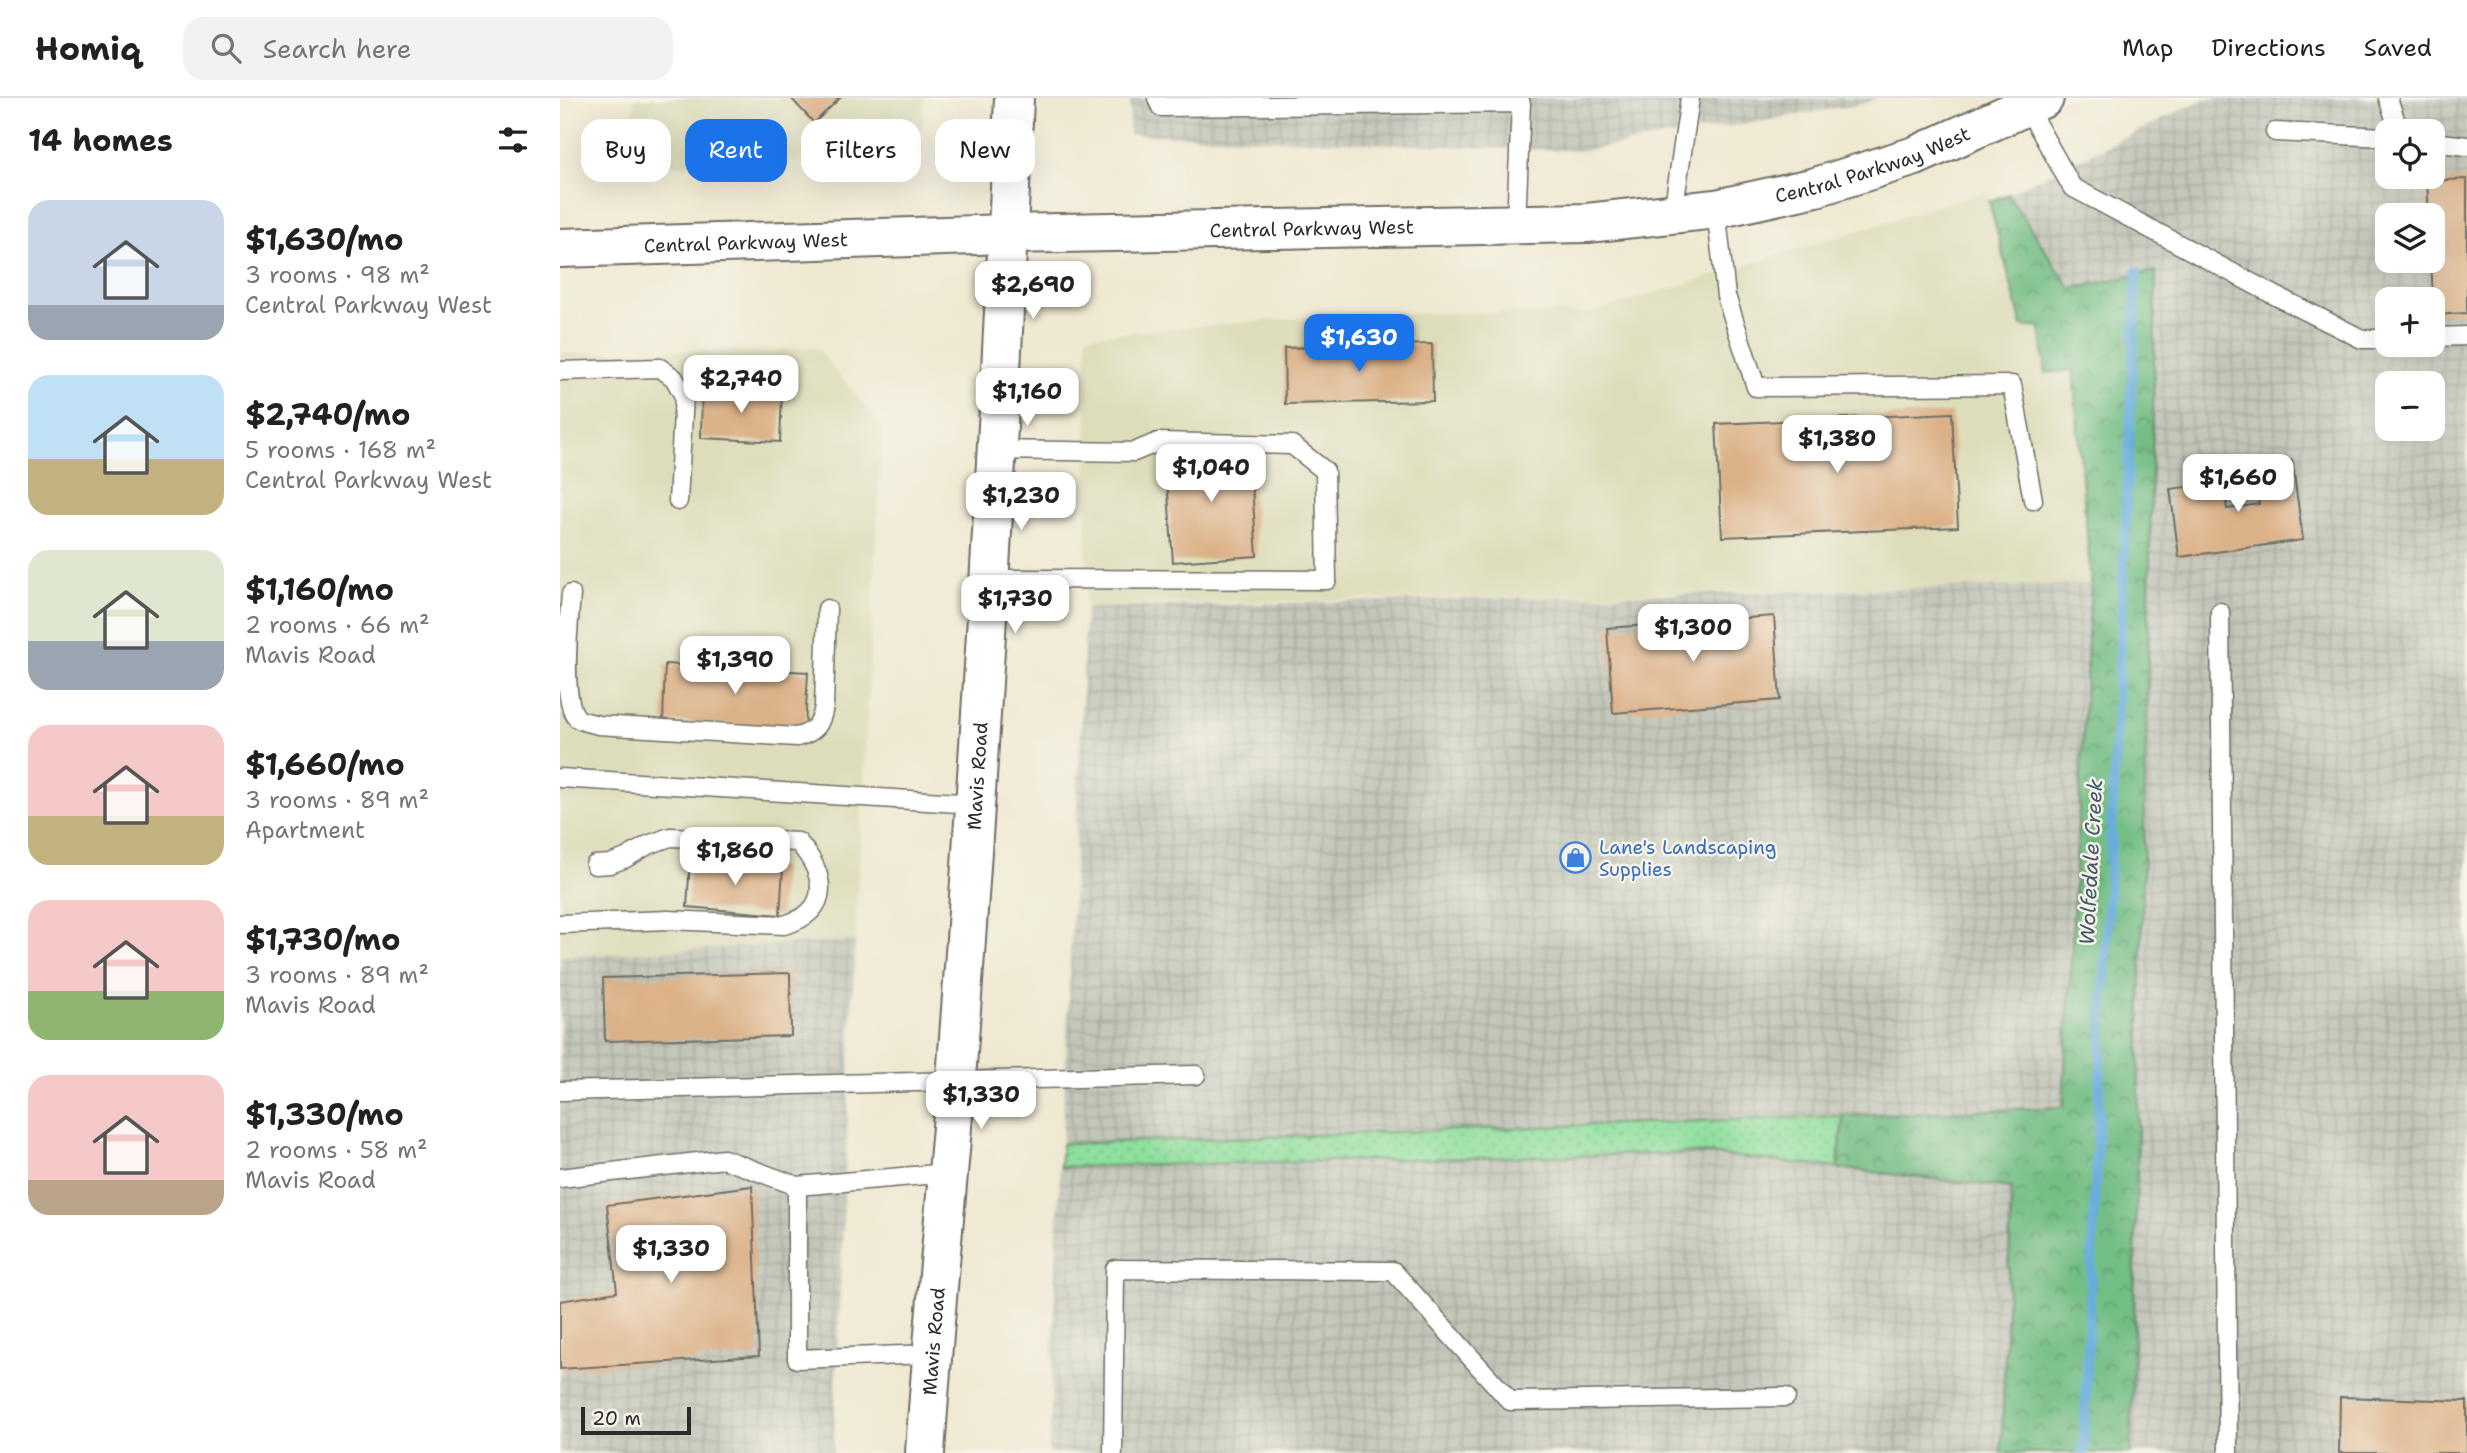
<!DOCTYPE html>
<html lang="en">
<head>
<meta charset="utf-8">
<style>
	:root { --surface:#fff; --page:#f2f2f2; --text:#202124; --muted:#757577; --line:#e0e0e0; --accent:#1a73e8 }
	body { margin:0; font-family:"Shantell Sans",sans-serif; background:var(--page); color:var(--text); height:100vh; display:flex; flex-direction:column; font-size:26px; white-space:nowrap }
	* { box-sizing:border-box; margin:0 }
	p { font-size:23px; color:var(--muted) }
	.icon { flex:none; width:38px; height:38px; fill:none; stroke:currentColor; stroke-width:2; stroke-linecap:round; stroke-linejoin:round }
	.map { position:relative; flex:1; overflow:hidden }
	.panel { display:flex; flex-direction:column; background:var(--surface); width:560px }
	.panel>* { flex:none }
	.hud { position:absolute; left:21px; top:21px; width:665px; height:63px; display:flex; gap:14px }
	.buttons { position:absolute; left:1815px; top:21px; display:grid; gap:14px }
	.buttons a { display:grid; place-items:center; width:70px; height:70px; border-radius:14px; background:var(--surface); box-shadow:0 7px 28px #0002; font-size:35px }
	.scale { position:absolute; left:21px; bottom:18px; width:110px; box-sizing:border-box; padding-left:7px; border:4px solid #2b2b2b; border-top:0; font-size:19px; line-height:24px; white-space:nowrap; color:#2b2b2b; -webkit-text-stroke:5px #f7f3e8; paint-order:stroke }
	.price { position:absolute; translate:-50% -60px; padding:0 16px; border-radius:14px; background:#fff; color:#222; font-size:23px; line-height:46px; filter:drop-shadow(0 2px 4px #0008) }
	.price::after { content:''; position:absolute; left:50%; top:42px; width:21px; height:16px; margin-left:-10px; background:inherit; clip-path:polygon(0 0,100% 0,50% 100%) }
	.price.current { background:var(--accent); color:#fff }
	ul { padding:0; list-style:none }
	li { display:flex; align-items:center; gap:21px; height:175px; padding:0 28px }
	li span { display:grid; place-items:center; flex:none; width:196px; height:140px; border-radius:21px; color:#555 }
	li>.icon { margin-inline-start:auto }
	span .icon { width:84px; height:84px; fill:#fffc; stroke-width:1 }
	li b { font-size:30px }
	h2 { display:flex; justify-content:space-between; align-items:center; height:84px; padding:0 28px; font-size:30px }
	.chip { padding:0 24px; border-radius:21px; background:var(--surface); box-shadow:0 7px 28px #0002; font-size:24px; line-height:63px }
	.chip.current { background:var(--accent); color:#fff }
	header { display:flex; align-items:center; gap:42px; box-sizing:border-box; height:98px; padding:0 35px; background:var(--surface); border-bottom:2px solid var(--line) }
	header strong { font-size:33px }
	nav { display:flex; gap:38px; margin-inline-start:auto; font-size:24px }
	.search { width:490px; height:63px; background:var(--page); display:flex; align-items:center; gap:18px; box-sizing:border-box; padding:0 24px; border-radius:21px; color:var(--muted); font-size:26px }
	main { display:flex; flex:1; min-height:0 }
	.map>svg:first-child { display:block }
	.built { fill:#deddbb }
	.industrial { fill:url(#industrial-grid); fill-rule:evenodd }
	.grass { fill:url(#grass-dots); stroke:#5d8564; stroke-width:2 }
	.forest { fill:url(#forest-crowns); stroke:#4f7458; stroke-width:2 }
	.lines { fill:none; stroke-linecap:round; stroke-linejoin:round }
	.stream { stroke:#67addd; stroke-width:10 }
	.building { fill:#dbb187 }
	.lane-casing { stroke:#706e65; stroke-width:21 }
	.secondary-casing { stroke:#706e65; stroke-width:42 }
	.lane { stroke:#fff; stroke-width:18 }
	.secondary { stroke:#fff; stroke-width:38 }
	.labels { text-anchor:middle; dominant-baseline:central; stroke-width:5; stroke-linejoin:round; paint-order:stroke }
	.street-label { font-size:19px; fill:#2b2b2b; stroke:#f7f3e8 }
	.shop-label { font-size:19px; fill:#366cbe; stroke:#f7f3e8; text-anchor:start }
	.water-label { font-size:21px; font-style:italic; fill:#405869; stroke:#f7f3e8 }
</style>
</head>
<body>
<header>
<strong>Homiq</strong>
<div class="search"><svg class="icon" aria-label="search" viewBox="0 0 24 24"><circle cx="10" cy="10" r="6"/><path d="M15 15l6 6"/></svg>Search here</div>
<nav><a>Map</a><a>Directions</a><a>Saved</a></nav>
</header>
<main>
<section class="panel">
<h2>14 homes<svg class="icon" aria-label="filters" viewBox="0 0 24 24"><path d="M4 7h16M4 17h16"/><circle cx="9" cy="7" r="2"/><circle cx="15" cy="17" r="2"/></svg></h2>
<ul>
<li><span style="background:linear-gradient(#c9d6e8 75%,#9aa5b1 0)"><svg class="icon" aria-label="home" viewBox="0 0 24 24"><path d="M3 11l9-7 9 7M6 9v11h12V9"/></svg></span><div><b>$1,630/mo</b><p>3 rooms · 98 m²</p><p>Central Parkway West</p></div></li>
<li><span style="background:linear-gradient(#bfe0f5 60%,#c2b280 0)"><svg class="icon" aria-label="home" viewBox="0 0 24 24"><path d="M3 11l9-7 9 7M6 9v11h12V9"/></svg></span><div><b>$2,740/mo</b><p>5 rooms · 168 m²</p><p>Central Parkway West</p></div></li>
<li><span style="background:linear-gradient(#dfe7d0 65%,#9aa5b1 0)"><svg class="icon" aria-label="home" viewBox="0 0 24 24"><path d="M3 11l9-7 9 7M6 9v11h12V9"/></svg></span><div><b>$1,160/mo</b><p>2 rooms · 66 m²</p><p>Mavis Road</p></div></li>
<li><span style="background:linear-gradient(#f6c9c9 65%,#c2b280 0)"><svg class="icon" aria-label="home" viewBox="0 0 24 24"><path d="M3 11l9-7 9 7M6 9v11h12V9"/></svg></span><div><b>$1,660/mo</b><p>3 rooms · 89 m²</p><p>Apartment</p></div></li>
<li><span style="background:linear-gradient(#f6c9c9 65%,#8fb573 0)"><svg class="icon" aria-label="home" viewBox="0 0 24 24"><path d="M3 11l9-7 9 7M6 9v11h12V9"/></svg></span><div><b>$1,730/mo</b><p>3 rooms · 89 m²</p><p>Mavis Road</p></div></li>
<li><span style="background:linear-gradient(#f6c9c9 75%,#b9a48a 0)"><svg class="icon" aria-label="home" viewBox="0 0 24 24"><path d="M3 11l9-7 9 7M6 9v11h12V9"/></svg></span><div><b>$1,330/mo</b><p>2 rooms · 58 m²</p><p>Mavis Road</p></div></li>
</ul>
</section>
<div class="map">
<svg width="1907" height="1355" viewBox="0 0 1907 1355">
	<defs>
		<pattern id="industrial-grid" width="8" height="8" patternUnits="userSpaceOnUse" patternTransform="scale(1.75)"><rect width="8" height="8" fill="#c3c6b9"/><path d="M0 4h8M4 0v8" fill="none" stroke="#a8aa9f"/></pattern>
		<pattern id="grass-dots" width="8" height="8" patternUnits="userSpaceOnUse" patternTransform="scale(1.75)"><rect width="8" height="8" fill="#8fdf9e"/><path d="M2 2h.1M6 6h.1" fill="none" stroke="#7cc088" stroke-width="1.8" stroke-linecap="round"/></pattern>
		<pattern id="forest-crowns" width="20" height="18" patternUnits="userSpaceOnUse" patternTransform="scale(1.75)"><rect width="20" height="18" fill="#73be85"/><path d="M2 6a3 3 0 1 1 6 0M12 15a3 3 0 1 1 6 0" fill="none" stroke="#5f9b6d"/></pattern>
	</defs>
	<rect width="100%" height="100%" fill="#f7f3e8"/>
	<filter id="ink" filterUnits="userSpaceOnUse"><feTurbulence type="fractalNoise" baseFrequency=".0143" numOctaves="2"/><feDisplacementMap in="SourceGraphic" scale="14" xChannelSelector="R" yChannelSelector="G"/><feConvolveMatrix kernelMatrix="1 2 1 2 8 2 1 2 1" color-interpolation-filters="sRGB"/></filter>
	<filter id="wash" filterUnits="userSpaceOnUse"><feTurbulence type="fractalNoise" baseFrequency=".00686" numOctaves="4" result="noise"/><feDisplacementMap in="SourceGraphic" scale="28" xChannelSelector="R" yChannelSelector="G"/><feGaussianBlur stdDeviation="1.57" result="paint"/><feColorMatrix in="noise" values="0 0 0 0 0 0 0 0 0 0 0 0 0 0 0 0 0 1.4 0 .05"/><feComposite in="paint" operator="in"/></filter>
	<g filter="url(#wash)">
		<rect width="100%" height="100%" fill="#efe9d2"/>
		<!-- built -->
		<path class="built" d="M74,0H364L363,29L330,59L70,69Z
			M1426,93L1462,227L1480,230L1513,271L1531,486L624,505L526,510L527,238L797,215H1031Z
			M257,250L322,329L295,843L0,858V255Z"/>
		<!-- industrial -->
		<path class="industrial" d="M570,0H1317L1303,6L1021,53L569,36Z
			M1646,0H1907V1355H1571L1596,174L1511,191L1448,96ZM1827,33H1872V79H1827ZM1827,117H1872V163H1827ZM1827,201H1872V247H1827ZM1827,285H1872V331H1827Z
			M1531,486L1503,1010L502,1046L526,510Z
			M295,843L273,1355H0V858Z
			M1140,1055L1452,1090L1441,1355H489L500,1069Z"/>
		<!-- grass -->
		<path class="grass" d="M1283,1018L1278,1070L1140,1055L500,1069L502,1046Z"/>
		<!-- forest -->
		<path class="forest" d="M1448,96L1511,191L1596,173L1571,1355H1441L1452,1090L1278,1070L1283,1018L1503,1009L1531,486L1513,272L1486,275L1480,230L1462,228L1429,103Z"/>
		<g class="lines">
			<!-- stream -->
			<path class="stream" d="M1523,1355L1577,174"/>
		</g>
		<g id="blocks">
			<!-- building -->
			<path class="building" d="M231,0H280L254,25Z
				M1907,81V215L1874,217L1871,163L1872,117H1869L1867,83Z
				M872,246L873,303L725,306L724,250Z
				M142,291L222,294L220,344L141,340Z
				M1392,315L1398,429L1162,439L1156,326Z
				M689,348L697,458L613,464L605,354Z
				M1732,362L1743,442L1619,459L1610,391L1663,384L1667,411L1699,406L1693,368Z
				M1214,518L1220,602L1053,615L1047,530Z
				M105,566L248,574L245,631L103,623Z
				M130,762L223,769L220,817L127,809Z
				M230,875L231,938L45,943L43,880Z
				M192,1088L199,1258L0,1271V1203L57,1194L47,1107Z
				M1780,1299L1907,1303V1355H1779Z"/>
		</g>
	</g>
	<g filter="url(#ink)">
		<use href="#blocks" fill-opacity="0" stroke="#706e65" stroke-width="2"/>
		<g class="lines">
			<defs>
				<path id="lane" d="M597,0L601,9L961,5L956,127
					M1828,0L1839,33
					M1467,9L1512,89L1714,197L1802,241H1827
					M1715,34L1827,39
					M1872,44L1907,48
					M1156,111L1166,198L1196,289L1452,287L1473,402
					M1113,115L1130,0
					M1872,239L1907,238
					M0,273L100,270L114,280L124,298L118,403
					M428,481L767,482L765,373L732,347L598,344L574,354L436,352
					M11,496C9,524 0,601 17,620C22,624 32,625 38,627L237,639C255,634 261,627 264,608L267,511
					M1660,514L1668,1355
					M0,680L415,706
					M0,826L108,822L224,827C274,813 265,775 238,744L110,739L88,747L66,760L50,766L35,767
					M0,993L636,977
					M0,1080L164,1061L237,1088
					M371,1256L237,1261V1088L388,1075
					M553,1355L555,1171L833,1173L950,1303L1226,1299"/>
				<g id="secondary">
					<path id="s1" d="M0,150L448,136L1027,125L1156,111L1256,89L1355,58L1484,0"/>
					<path id="s2" d="M365,1355C373,1230 386,1106 396,981C420,654 440,327 454,0"/>
				</g>
			</defs>
			<!-- lane casing -->
			<use href="#lane" class="lane-casing"/>
			<!-- secondary casing -->
			<use href="#secondary" class="secondary-casing"/>
			<!-- lane -->
			<use href="#lane" class="lane"/>
			<!-- secondary -->
			<use href="#secondary" class="secondary"/>
		</g>
	</g>
	<!-- icons -->
	<defs>
		<symbol id="shop-ring" viewBox="-11 -11 22 22"><circle r="9.5" fill="#f7f3e8" stroke="#3f7fe0" stroke-width="1.5"/><path d="M-5-2.5h2.3a2.7 3.5 0 0 1 5.4 0H5L5.5 6h-11ZM-1.5-2.5h3a1.5 2.3 0 0 0-3 0Z" fill="#3f7fe0"/></symbol>
	</defs>
	<g fill-rule="evenodd">
		<use href="#shop-ring" x="998" y="742" width="35" height="35"/>
	</g>
	<g class="labels">
		<!-- street labels -->
		<g class="street-label">
			<text stroke="none"><textPath href="#s1" startOffset="1320">Central Parkway West</textPath></text>
			<text stroke="none"><textPath href="#s1" startOffset="752">Central Parkway West</textPath></text>
			<text stroke="none"><textPath href="#s1" startOffset="186">Central Parkway West</textPath></text>
			<text stroke="none"><textPath href="#s2" startOffset="679">Mavis Road</textPath></text>
			<text stroke="none"><textPath href="#s2" startOffset="112">Mavis Road</textPath></text>
		</g>
		<!-- shop labels -->
		<g class="shop-label">
			<text x="1039" y="749">Lane's Landscaping<tspan x="1039" dy="22">Supplies</tspan></text>
		</g>
		<!-- water labels -->
		<g class="water-label">
			<text transform="translate(1531 764) rotate(-87)">Wolfedale Creek</text>
		</g>
	</g>
</svg>
<div class="buttons">
<a><svg class="icon" aria-label="locate" viewBox="0 0 24 24"><circle cx="12" cy="12" r="6"/><path d="M12 2v4M12 18v4M2 12h4M18 12h4"/></svg></a>
<a><svg class="icon" aria-label="layers" viewBox="0 0 24 24"><path d="M12 4l9 5-9 5-9-5zM3 14l9 5 9-5"/></svg></a>
<a>+</a>
<a>−</a>
</div>
<div class="scale">20 m</div>
<b class="price" style="left:473px;top:223px">$2,690</b>
<b class="price current" style="left:799px;top:276px">$1,630</b>
<b class="price" style="left:181px;top:317px">$2,740</b>
<b class="price" style="left:467px;top:330px">$1,160</b>
<b class="price" style="left:1277px;top:377px">$1,380</b>
<b class="price" style="left:651px;top:406px">$1,040</b>
<b class="price" style="left:1678px;top:416px">$1,660</b>
<b class="price" style="left:461px;top:434px">$1,230</b>
<b class="price" style="left:455px;top:537px">$1,730</b>
<b class="price" style="left:1133px;top:566px">$1,300</b>
<b class="price" style="left:175px;top:598px">$1,390</b>
<b class="price" style="left:175px;top:789px">$1,860</b>
<b class="price" style="left:421px;top:1033px">$1,330</b>
<b class="price" style="left:111px;top:1187px">$1,330</b>
<div class="hud">
<a class="chip">Buy</a>
<a class="chip current">Rent</a>
<a class="chip">Filters</a>
<a class="chip">New</a>
</div>
</div>
</main>
</body>
</html>
